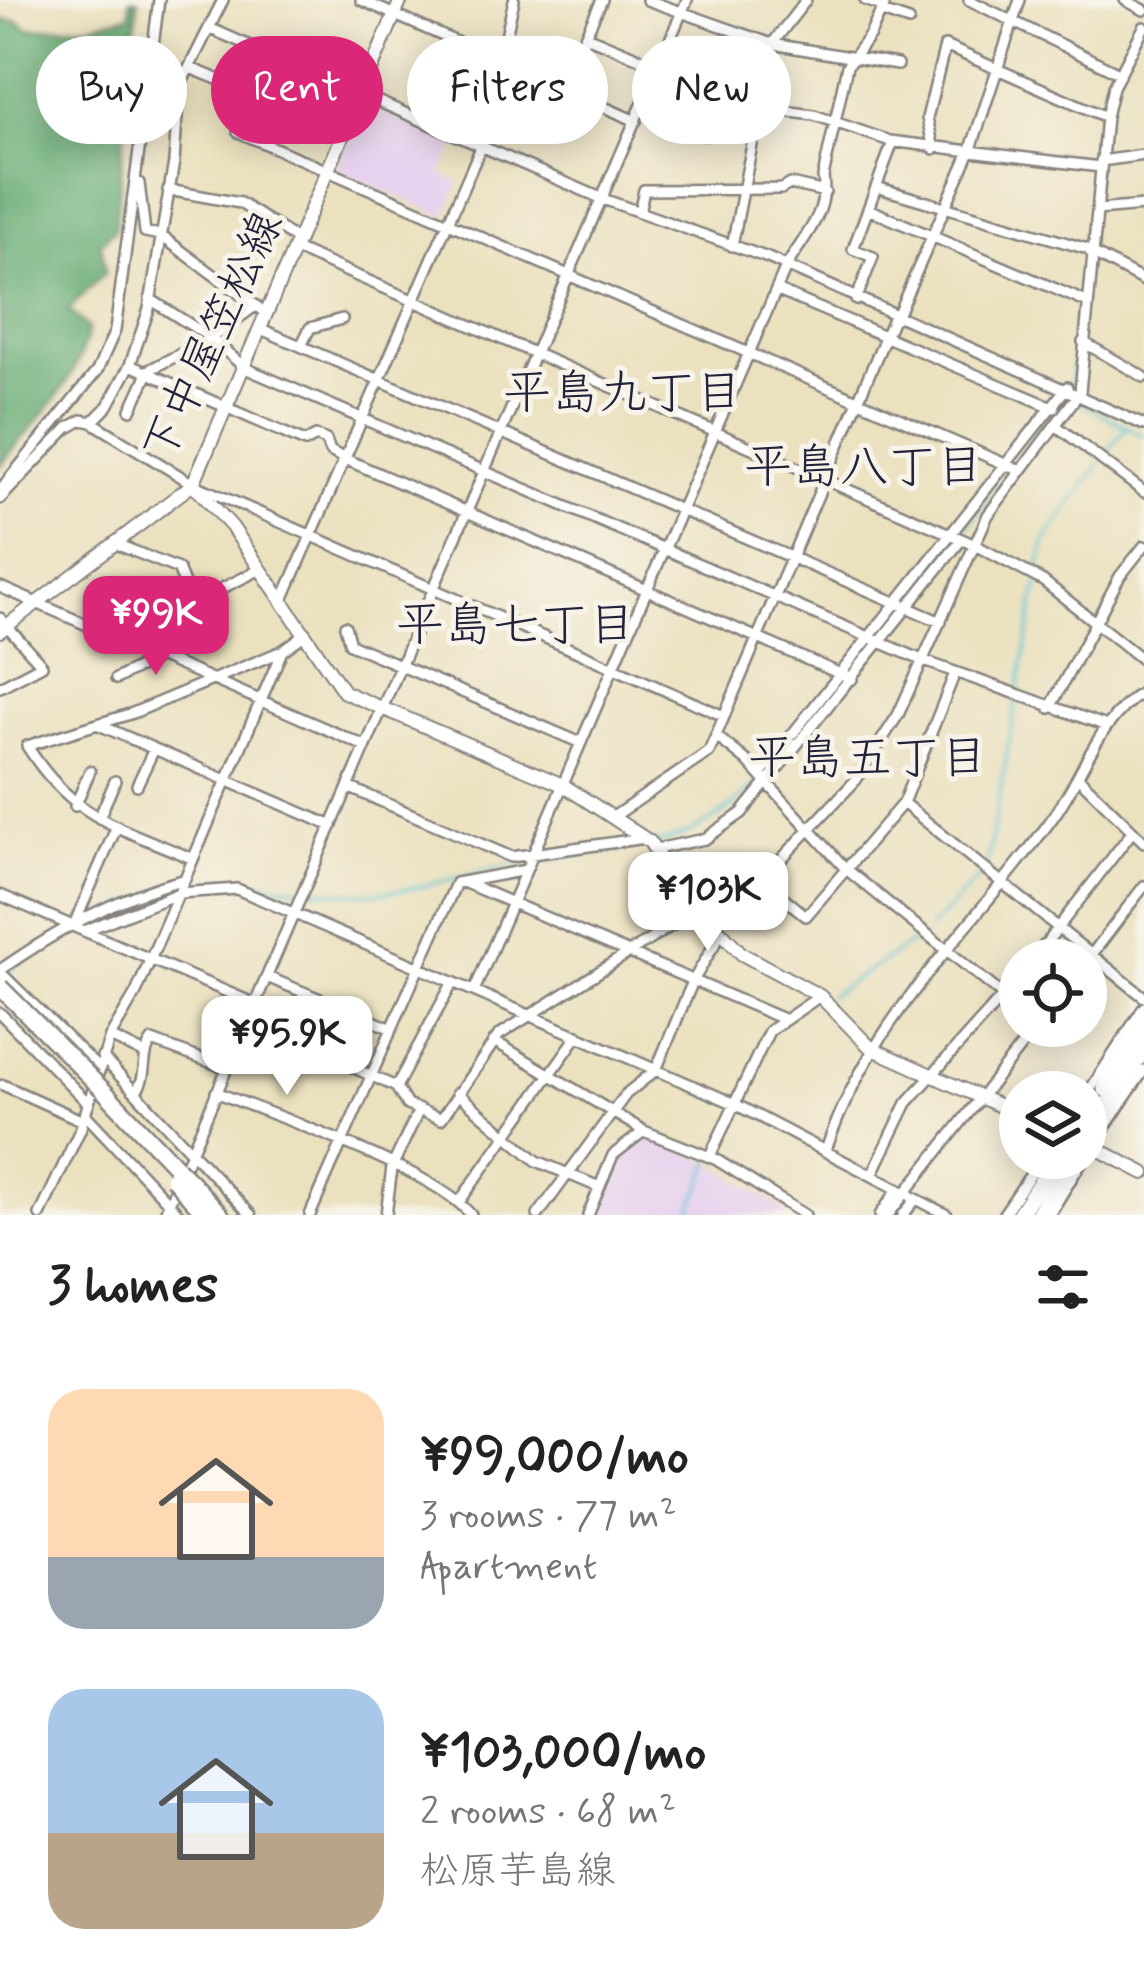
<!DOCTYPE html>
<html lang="en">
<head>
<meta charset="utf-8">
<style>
	:root { --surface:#fff; --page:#f6f6f6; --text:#222; --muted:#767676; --accent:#db2777 }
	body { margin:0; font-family:Mynerve,"Klee One",sans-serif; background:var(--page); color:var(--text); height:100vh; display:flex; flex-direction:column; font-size:45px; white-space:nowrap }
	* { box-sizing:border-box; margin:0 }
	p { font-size:39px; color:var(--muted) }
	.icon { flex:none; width:66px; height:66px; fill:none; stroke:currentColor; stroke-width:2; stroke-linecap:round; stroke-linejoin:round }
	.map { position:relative; height:1215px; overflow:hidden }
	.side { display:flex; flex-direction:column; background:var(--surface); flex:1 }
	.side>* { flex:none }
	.guide { position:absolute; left:36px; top:36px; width:1074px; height:108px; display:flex; gap:24px }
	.controls { position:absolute; left:999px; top:939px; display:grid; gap:24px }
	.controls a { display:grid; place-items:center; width:108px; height:108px; border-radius:50%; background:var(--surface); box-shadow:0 6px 30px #0003; font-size:60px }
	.price { position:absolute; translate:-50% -102px; padding:0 27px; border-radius:24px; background:#fff; color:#222; font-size:39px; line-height:78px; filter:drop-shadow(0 3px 6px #0008) }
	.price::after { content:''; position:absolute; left:50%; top:72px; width:36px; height:27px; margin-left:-18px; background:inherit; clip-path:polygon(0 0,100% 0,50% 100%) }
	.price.selected { background:var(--accent); color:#fff }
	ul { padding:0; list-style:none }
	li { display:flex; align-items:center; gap:36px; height:300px; padding:0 48px }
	li span { display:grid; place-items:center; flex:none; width:336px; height:240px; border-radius:36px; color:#555 }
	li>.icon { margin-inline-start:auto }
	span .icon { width:144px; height:144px; fill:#fffc; stroke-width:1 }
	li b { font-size:51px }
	h2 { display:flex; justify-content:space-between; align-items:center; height:144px; padding:0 48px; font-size:51px }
	.tag { padding:0 42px; border-radius:54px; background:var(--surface); box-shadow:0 6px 30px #0003; font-size:42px; line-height:108px }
	.tag.selected { background:var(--accent); color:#fff }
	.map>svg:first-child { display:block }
	.built { fill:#e7d2ef }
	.forest { fill:#63ab72; stroke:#426656; stroke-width:3 }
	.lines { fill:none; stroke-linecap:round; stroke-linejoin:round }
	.stream { stroke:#5ac5d4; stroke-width:3 }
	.minor-casing { stroke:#86827d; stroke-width:14 }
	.major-casing { stroke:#86827d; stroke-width:16 }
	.highway-casing { stroke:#86827d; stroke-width:20 }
	.minor { stroke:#fff; stroke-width:9 }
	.major { stroke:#fff; stroke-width:12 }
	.highway { stroke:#fff; stroke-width:15 }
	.highway-bridge-casing { stroke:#86827d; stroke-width:20; stroke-linecap:butt }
	.highway-bridge { stroke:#fff; stroke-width:15 }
	.labels { text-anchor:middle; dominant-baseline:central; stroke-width:10; stroke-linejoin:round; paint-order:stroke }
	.street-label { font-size:45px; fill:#22223b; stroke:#f7f3e8 }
	.neighbourhood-label { font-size:48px; fill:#22223b; stroke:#f7f3e8 }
</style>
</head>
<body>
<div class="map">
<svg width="1144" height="1215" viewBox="0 0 1144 1215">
	<rect width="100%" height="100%" fill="#f7f3e8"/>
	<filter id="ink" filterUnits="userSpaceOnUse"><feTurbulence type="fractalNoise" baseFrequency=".00833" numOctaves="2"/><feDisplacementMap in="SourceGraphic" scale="24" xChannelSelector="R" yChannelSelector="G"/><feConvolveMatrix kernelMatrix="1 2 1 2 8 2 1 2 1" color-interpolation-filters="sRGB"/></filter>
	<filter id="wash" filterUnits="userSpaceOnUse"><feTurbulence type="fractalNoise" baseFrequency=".004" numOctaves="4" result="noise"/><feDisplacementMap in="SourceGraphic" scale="48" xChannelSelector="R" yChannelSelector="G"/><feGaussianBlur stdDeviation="2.7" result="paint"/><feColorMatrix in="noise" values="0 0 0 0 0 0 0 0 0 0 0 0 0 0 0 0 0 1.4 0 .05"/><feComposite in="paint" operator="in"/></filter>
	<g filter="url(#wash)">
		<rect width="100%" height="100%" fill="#ebe1bf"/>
		<!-- built -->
		<path class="built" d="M372,108L458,142L441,174L460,182L445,217L335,169L360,113Z
			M645,1136L717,1166L792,1215H592L615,1159Z"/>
		<!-- forest -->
		<path class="forest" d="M130,0H138L115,229L101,242L105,272L68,310L88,328C79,384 33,423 0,466V20L18,21L28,29L91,25L130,15Z"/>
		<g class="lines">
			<!-- stream -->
			<path class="stream" d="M1116,67L1144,16
				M1086,243L1100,119L1111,75
				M1071,382L1085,253
				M1077,401L1144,436
				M1105,455L1126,427
				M1016,463L1064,406
				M961,534L1010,471
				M1039,574L1045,541L1100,463
				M655,844C741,824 785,751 838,686
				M536,861L646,846
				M987,863L1038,583
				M188,885C246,874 297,891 354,893C410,896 465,872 519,864
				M82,926L144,897
				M929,929L984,872
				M40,949L74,931
				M0,979L27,957
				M829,996L922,936
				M690,1213L712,1159"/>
		</g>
	</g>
	<g filter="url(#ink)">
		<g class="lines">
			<defs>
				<path id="minor" d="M361,0L636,121
					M647,0L772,44L897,65
					M865,0L884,7
					M969,0L1119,73
					M1125,0L1144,10
					M882,12L909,21
					M211,29L603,199L768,258L1144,425
					M586,36L760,108L814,115L890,141L1100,167
					M190,68L247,91L238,132L1021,471
					M561,87L602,0
					M642,108L706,135L724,93
					M934,149L927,118L945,46L1106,117
					M1101,161L1144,155
					M139,183L145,232L160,235L267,314
					M876,187L1091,250
					M168,190L240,203L299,241
					M868,209L1086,302
					M1097,210L1144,206
					M639,212L644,190L781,189L790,184L825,192
					M732,246L772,44L806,0
					M295,249L975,545L1043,581L1144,661
					M1090,252L1144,281
					M776,290L1054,408
					M150,299L211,338L245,368L924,661L1104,725
					M856,300L873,257L853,249L893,142
					M896,318L971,149L1020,0
					M261,329L941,622
					M1083,342L1144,377
					M301,346L310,328L342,319
					M130,365L305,442L316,436L326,440L330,451L345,459L852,679
					M145,372L211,338L255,306
					M131,410L148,373
					M92,422L108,406L130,365L149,309L174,162L179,88L223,0
					M1058,427L1144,492
					M0,490L97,371L115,331L159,0
					M0,499L68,428L82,420L92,422L193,484L724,716
					M116,544L178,569L192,603
					M0,587L365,746
					M283,600L481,147L514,0
					M0,618L42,665L0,687
					M345,626L350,644L581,743
					M146,652L166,616L261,569
					M116,679L158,657
					M1050,708L1120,576L1144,546
					M97,724L332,826
					M716,736L747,761L846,869L1020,1009
					M760,775L1067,387
					M1078,777L1144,842
					M137,785L154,749
					M348,787L511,857L645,838
					M903,803L1144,997
					M75,806L90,771
					M613,817L709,752L894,316
					M99,818L115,781
					M656,849L705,839L742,813L962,539
					M193,859C118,826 73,819 27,746L133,713L282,651
					M756,875L806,916L903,803L955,673
					M463,882L783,1019
					M0,895L281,1015L306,1046L396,1087L407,1105L441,1119L499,1035L698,909L716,891L774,867L856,780L898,715L988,515L1080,392L1106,117L1113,87L1144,27
					M76,920L117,826
					M84,931L179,893L237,889L733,1103L947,1215
					M1033,960L1132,832
					M1086,962L1144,886
					M0,970C58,930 116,897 185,879
					M0,972L100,1070
					M267,977L390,1028
					M474,991L786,267C803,238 829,213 823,177L847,66L870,35L886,0
					M0,1013L89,1104
					M110,1037L145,1054
					M494,1041L644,1131
					M102,1057L251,1215
					M3,1085L83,1121
					M396,1087L453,982
					M135,1092C149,1078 140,1056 152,1041L226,1068
					M216,1092C276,1117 436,1170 471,1215
					M457,1093L537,1161L599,1187
					M1086,1096L1144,1007
					M86,1115L180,1215
					M826,1150C873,1012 972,931 1054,816C1085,772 1097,721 1144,691
					M1086,1155L1144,1070
					M710,1156L769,1031L820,996
					M872,1175L907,1103L1020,977
					M460,1201L578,1035
					M40,1215L80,1130L110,1037L136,993L282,651L304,635
					M164,1215L687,0
					M310,1215L456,883L526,870
					M386,1215L392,1167L418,1112
					M538,1215L626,1094L656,1070L693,981L721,933
					M588,1215L613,1155L644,1131L715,1159L805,1215
					M880,1215L898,1189
					M888,1215L1037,1026
					M903,1215L916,1199
					M1003,1215L1042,1158
					M1049,1215L1084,1158"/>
				<path id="major" d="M193,484L232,527L344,692L563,785L650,842L676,885L742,954L820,996L871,1048L1020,1115
					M0,631L193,484L401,0
					M1086,1143L1144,1173"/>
				<path id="highway" d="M1128,1055L1144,1031
					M102,1089L177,1168
					M1105,1089L1144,1018
					M1086,1136L1144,1049
					M192,1183L221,1215
					M186,1193L206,1215
					M1019,1215L1057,1158
					M1038,1215L1072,1158"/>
			</defs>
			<!-- minor casing -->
			<use href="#minor" class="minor-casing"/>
			<!-- major casing -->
			<use href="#major" class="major-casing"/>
			<!-- highway casing -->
			<use href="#highway" class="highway-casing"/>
			<!-- minor -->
			<use href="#minor" class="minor"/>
			<!-- major -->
			<use href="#major" class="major"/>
			<!-- highway -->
			<use href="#highway" class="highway"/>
			<defs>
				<path id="highway-bridge" d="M0,987L102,1089
					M177,1168L192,1183
					M173,1178L186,1193"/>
			</defs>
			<!-- highway-bridge casing -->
			<use href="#highway-bridge" class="highway-bridge-casing"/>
			<!-- highway-bridge -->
			<use href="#highway-bridge" class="highway-bridge"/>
		</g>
	</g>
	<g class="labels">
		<!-- street labels -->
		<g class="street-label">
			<text transform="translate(214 337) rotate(-65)">下中屋笠松線</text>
		</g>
		<!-- neighbourhood labels -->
		<g class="neighbourhood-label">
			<text x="623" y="394">平島九丁目</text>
			<text x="864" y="468">平島八丁目</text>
			<text x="516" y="626">平島七丁目</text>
			<text x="868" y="759">平島五丁目</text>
		</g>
	</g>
</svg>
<div class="controls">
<a><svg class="icon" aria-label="locate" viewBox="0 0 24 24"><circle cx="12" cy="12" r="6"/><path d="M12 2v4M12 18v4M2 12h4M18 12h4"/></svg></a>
<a><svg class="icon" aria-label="layers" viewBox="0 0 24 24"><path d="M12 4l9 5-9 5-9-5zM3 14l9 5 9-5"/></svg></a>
</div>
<b class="price selected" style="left:156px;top:678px">¥99K</b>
<b class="price" style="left:708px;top:954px">¥103K</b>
<b class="price" style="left:287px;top:1098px">¥95.9K</b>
<div class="guide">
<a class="tag">Buy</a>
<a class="tag selected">Rent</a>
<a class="tag">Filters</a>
<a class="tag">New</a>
</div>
</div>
<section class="side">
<h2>3 homes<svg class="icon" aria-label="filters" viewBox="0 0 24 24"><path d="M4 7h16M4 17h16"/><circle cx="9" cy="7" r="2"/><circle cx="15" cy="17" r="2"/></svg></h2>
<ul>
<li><span style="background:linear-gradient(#ffd9b3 70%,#9aa5b1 0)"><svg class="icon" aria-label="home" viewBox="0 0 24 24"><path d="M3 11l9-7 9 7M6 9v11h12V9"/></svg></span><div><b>¥99,000/mo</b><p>3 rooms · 77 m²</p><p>Apartment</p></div></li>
<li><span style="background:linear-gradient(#a9c7e8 60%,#b9a48a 0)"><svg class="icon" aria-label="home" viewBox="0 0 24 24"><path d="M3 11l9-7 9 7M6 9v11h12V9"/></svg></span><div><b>¥103,000/mo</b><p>2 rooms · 68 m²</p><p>松原芋島線</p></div></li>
</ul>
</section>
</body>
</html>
